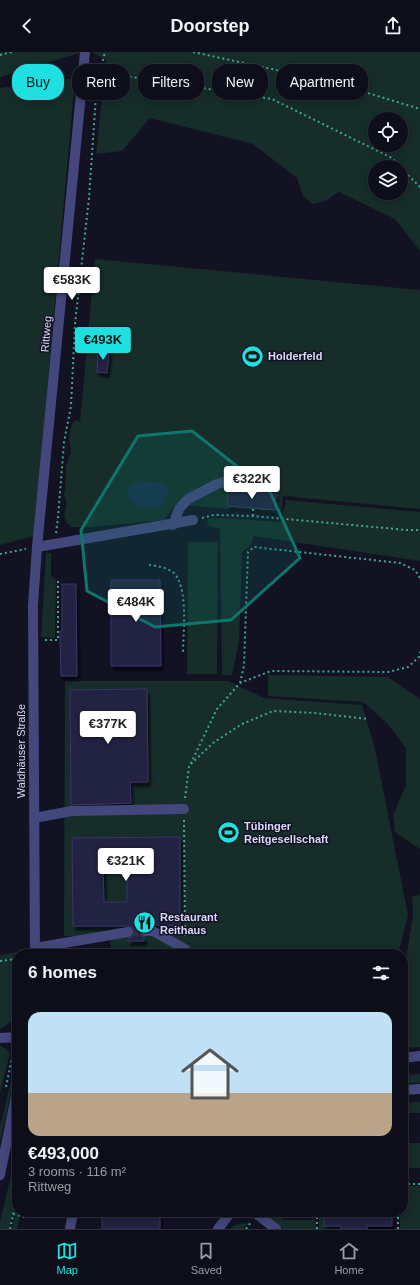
<!DOCTYPE html>
<html lang="en">
<head>
<meta charset="utf-8">
<style>
	:root { --surface:#0e0e1a; --page:#171723; --text:#f1f3f6; --muted:#9b9ca2; --line:#2e2e39; --accent:#1fe0e1 }
	body { margin:0; font-family:Helvetica,sans-serif; background:var(--page); color:var(--text); height:100vh; display:flex; flex-direction:column; font-size:15px; white-space:nowrap }
	* { box-sizing:border-box; margin:0 }
	p { font-size:13px; color:var(--muted) }
	.icon { flex:none; width:22px; height:22px; fill:none; stroke:currentColor; stroke-width:2; stroke-linecap:round; stroke-linejoin:round }
	.map { position:relative; flex:1; overflow:hidden }
	.side { position:absolute; left:12px; top:897px; width:396px; height:268px; display:flex; flex-direction:column; background:var(--surface); border-radius:16px; box-shadow:0 2px 10px #0003,0 0 0 1px var(--line) }
	.side>* { flex:none }
	.banner { position:absolute; left:12px; top:12px; width:396px; height:36px; display:flex; gap:8px }
	.controls { position:absolute; left:368px; top:60px; display:grid; gap:8px }
	.controls a { display:grid; place-items:center; width:40px; height:40px; border-radius:50%; background:var(--surface); box-shadow:0 2px 10px #0003,0 0 0 1px var(--line); font-size:20px }
	.price { position:absolute; translate:-50% -34px; padding:0 9px; border-radius:4px; background:#fff; color:#222; font-size:13px; line-height:26px; filter:drop-shadow(0 1px 2px #0008) }
	.price::after { content:''; position:absolute; left:50%; top:24px; width:12px; height:9px; margin-left:-6px; background:inherit; clip-path:polygon(0 0,100% 0,50% 100%) }
	.price.on { background:var(--accent); color:#111 }
	ul { padding:0; list-style:none }
	li { display:grid; align-content:center; gap:8px; height:212px; padding:0 16px }
	li+li { border-top:1px solid var(--line) }
	li span { display:grid; place-items:center; height:124px; border-radius:12px; color:#555 }
	li>.icon { margin-inline-start:auto }
	span .icon { width:72px; height:72px; fill:#fffc; stroke-width:1 }
	li b { font-size:17px }
	h2 { display:flex; justify-content:space-between; align-items:center; height:48px; padding:0 16px; font-size:17px }
	.chip { padding:0 14px; border-radius:16px; background:var(--surface); box-shadow:0 2px 10px #0003,0 0 0 1px var(--line); font-size:14px; line-height:36px }
	.chip.on { background:var(--accent); color:#111 }
	header { display:flex; justify-content:space-between; align-items:center; height:52px; padding:0 16px; background:var(--surface); font-size:18px; font-weight:600 }
	.menu { display:flex; justify-content:space-around; align-items:center; height:56px; border-top:1px solid var(--line); background:var(--surface); font-size:11px; color:var(--muted) }
	.menu a { display:grid; justify-items:center; gap:2px }
	.menu .on { color:var(--accent) }
	.map>svg:first-child { display:block }
	.green { fill:#162d2a; fill-rule:evenodd }
	.water { fill:#172f48 }
	.building { fill:#242042; stroke:#3b356b; fill-rule:evenodd; filter:url(#shadow) }
	.lines { fill:none; stroke-linecap:round; stroke-linejoin:round }
	.minor-tunnel { stroke:#313043; stroke-width:10; stroke-dasharray:10 5; stroke-linecap:butt }
	.path { stroke:#3fa897; stroke-width:2; stroke-dasharray:2 3; stroke-linecap:butt }
	.minor { stroke:#43477c; stroke-width:10 }
	.marked { fill:#0f766e; fill-opacity:0.2; stroke:#0f766e; stroke-width:3; stroke-linejoin:round }
	.labels { text-anchor:middle; dominant-baseline:central; stroke-width:3; stroke-linejoin:round; paint-order:stroke }
	.street-label { font-size:11px; fill:#dad9fa; stroke:#131223 }
	.poi-label { font-size:11px; font-weight:bold; fill:#dad9fa; stroke:#131223; text-anchor:start }
</style>
</head>
<body>
<header><svg class="icon" aria-label="back" viewBox="0 0 24 24"><path d="M15 5l-7 7 7 7"/></svg>Doorstep<svg class="icon" aria-label="share" viewBox="0 0 24 24"><path d="M12 15V3M7 8l5-5 5 5M5 13v7h14v-7"/></svg></header>
<div class="map">
<svg width="420" height="1177" viewBox="0 0 420 1177">
	<defs>
		<filter id="shadow"><feDropShadow dx="2.5" dy="4.5" stdDeviation="1" flood-color="#0009"/></filter>
	</defs>
	<rect width="100%" height="100%" fill="#131223"/>
	<!-- green -->
	<path class="green" d="M0,0H83L0,25Z
		M92,0H420V199L395,167L339,140L325,149L313,152L303,144L297,126L253,92L150,66L122,99L96,102L106,8ZM375,67H401V93H375ZM375,115H401V141H375Z
		M75,26L34,484L0,493V36Z
		M95,207L420,238V457L283,444L281,462L176,452L164,468L91,475H71L66,470L64,463L67,451L64,444L65,437L66,414L71,400L69,385L72,371L77,368L80,370Z
		M286,448L420,460V509L254,484L251,492L242,500L239,590L232,623H222L220,477L207,473L208,467L222,466L281,470Z
		M188,490H218L217,622H187Z
		M46,501H51V524L56,528L55,586L41,585Z
		M268,623L388,625L420,647V797L395,780L393,763L406,733V696L388,672L363,650L268,644Z
		M65,629H228L264,646L362,653L375,697L408,863L398,902H78L111,897L110,885L64,884Z
		M420,842V995L403,996V925L413,864L412,845Z
		M18,900L17,965L4,975L0,977V903Z
		M0,994L6,997L10,1001L0,1041Z
		M14,1017V1024L13,1032L0,1089V1075Z
		M420,1022V1031H403V1023Z
		M420,1050V1061H403V1051Z
		M403,1091H420V1116H403Z
		M17,1098V1142L9,1177H0V1170Z
		M403,1134H420V1177H400V1160H403Z
		M17,1155V1160H21L17,1177H12Z
		M269,1160H282V1168H316V1177H283L270,1167Z
		M319,1160L324,1161V1174H341V1177H319Z
		M243,1171L248,1172L243,1177H230L237,1172Z"/>
	<!-- water -->
	<path class="water" d="M139,429L158,430L167,434C173,464 132,462 128,444C127,441 128,438 129,435Z"/>
	<!-- building -->
	<path class="building" d="M98,298L109,299L107,321L97,320Z
		M228,439L276,442L275,458L227,454Z
		M111,528H160L161,614H111Z
		M62,532H76L77,624H61L60,579H62Z
		M147,637L148,730H130L131,751L71,753L70,638Z
		M180,785V874L142,873L139,876V879L140,883L144,885V889H128V887L132,885L134,882L133,876L130,874H73L72,786ZM127,811V850H104L103,812Z
		M102,1160H160V1177H102Z
		M324,1160H392V1174H367V1177H341V1174H324Z"/>
	<g class="lines">
		<!-- minor-tunnel -->
		<path class="minor-tunnel" d="M128,880L145,879"/>
		<!-- path -->
		<path class="path" d="M193,0L332,30L420,57
			M0,3L12,0
			M100,20L272,47L392,106L400,115
			M401,116L420,135
			M253,464V456
			M202,466L214,463L253,464L407,478H420
			M56,481L58,466L64,390L71,354L75,272L89,146L96,43L100,20L105,0
			M0,502L26,497
			M149,513C158,514 172,516 177,525C188,544 183,581 183,602
			M45,588H58V528
			M240,631L244,614L248,500L254,495L400,511L415,518L420,526
			M191,712L213,691L242,672L273,659L315,661L368,667
			M185,746L189,715L217,657L240,631L271,619L388,620L408,615L419,605L420,600
			M184,768L185,884
			M0,909L17,907
			M6,1035L14,996
			M403,1132H420
			M285,1160V1164H293
			M317,1160V1177
			M13,1162L25,1165
			M299,1164H309
			M10,1177L17,1145
			M246,1177L251,1170
			M398,1177V1160"/>
		<!-- minor -->
		<path class="minor" d="M173,473L179,457L188,447L217,432L227,429L266,431
			M37,495L193,468
			M34,766L72,759L184,757
			M145,879H153L185,897
			M35,896L128,880
			M35,902L33,553L37,495L85,0
			M0,986L17,985
			M403,1006L420,1004
			M403,1038L420,1037
			M0,1123L17,1039
			M254,1160L276,1177
			M70,1177L73,1160
			M218,1177L231,1160"/>
	</g>
	<!-- marked area -->
	<path class="marked" d="M192,379L270,440L300,506L231,568L155,575L87,539L81,478L138,384Z"/>
	<!-- icons -->
	<defs>
		<symbol id="stadium-disc" viewBox="-11 -11 22 22"><circle r="9.5" fill="#1fe0e1" stroke="#131223"/><path d="M0-5a6.5 5 0 1 0 0 10a6.5 5 0 1 0 0-10ZM-3.5-1.8h7v3.6h-7Z" fill="#111"/></symbol>
		<symbol id="restaurant-disc" viewBox="-11 -11 22 22"><circle r="9.5" fill="#1fe0e1" stroke="#131223"/><path d="M-5-6h1v4h1v-4h1v4h1v-4h1v5L-1.5 .5V6h-2V.5L-5-1ZM5-6V6H3V1.5H1.5Q1.5-4 5-6Z" fill="#111"/></symbol>
	</defs>
	<g fill-rule="evenodd">
		<use href="#stadium-disc" x="240" y="292" width="25" height="25"/>
		<use href="#stadium-disc" x="216" y="768" width="25" height="25"/>
		<use href="#restaurant-disc" x="132" y="858" width="25" height="25"/>
	</g>
	<g class="labels">
		<!-- street labels -->
		<g class="street-label">
			<text transform="translate(46 282) rotate(-85)">Rittweg</text>
			<text transform="translate(21 699) rotate(-90)">Waldhäuser Straße</text>
		</g>
		<!-- poi labels -->
		<g class="poi-label">
			<text x="268" y="304">Holderfeld</text>
			<text x="244" y="774">Tübinger<tspan x="244" dy="13">Reitgesellschaft</tspan></text>
			<text x="160" y="865">Restaurant<tspan x="160" dy="13">Reithaus</tspan></text>
		</g>
	</g>
</svg>
<div class="controls">
<a><svg class="icon" aria-label="locate" viewBox="0 0 24 24"><circle cx="12" cy="12" r="6"/><path d="M12 2v4M12 18v4M2 12h4M18 12h4"/></svg></a>
<a><svg class="icon" aria-label="layers" viewBox="0 0 24 24"><path d="M12 4l9 5-9 5-9-5zM3 14l9 5 9-5"/></svg></a>
</div>
<b class="price" style="left:72px;top:249px">€583K</b>
<b class="price on" style="left:103px;top:309px">€493K</b>
<b class="price" style="left:252px;top:448px">€322K</b>
<b class="price" style="left:136px;top:571px">€484K</b>
<b class="price" style="left:108px;top:693px">€377K</b>
<b class="price" style="left:126px;top:830px">€321K</b>
<div class="banner">
<a class="chip on">Buy</a>
<a class="chip">Rent</a>
<a class="chip">Filters</a>
<a class="chip">New</a>
<a class="chip">Apartment</a>
</div>
<section class="side">
<h2>6 homes<svg class="icon" aria-label="filters" viewBox="0 0 24 24"><path d="M4 7h16M4 17h16"/><circle cx="9" cy="7" r="2"/><circle cx="15" cy="17" r="2"/></svg></h2>
<ul>
<li><span style="background:linear-gradient(#bfe0f5 65%,#b9a48a 0)"><svg class="icon" aria-label="home" viewBox="0 0 24 24"><path d="M3 11l9-7 9 7M6 9v11h12V9"/></svg></span><div><b>€493,000</b><p>3 rooms · 116 m²</p><p>Rittweg</p></div></li>
</ul>
</section>
</div>
<nav class="menu">
<a class="on"><svg class="icon" aria-label="map" viewBox="0 0 24 24"><path d="M3 6l6-2 6 2 6-2v14l-6 2-6-2-6 2zM9 4v14M15 6v14"/></svg>Map</a>
<a><svg class="icon" aria-label="saved" viewBox="0 0 24 24"><path d="M7 4h10v16l-5-4-5 4z"/></svg>Saved</a>
<a><svg class="icon" aria-label="home" viewBox="0 0 24 24"><path d="M3 11l9-7 9 7M6 9v11h12V9"/></svg>Home</a>
</nav>
</body>
</html>
